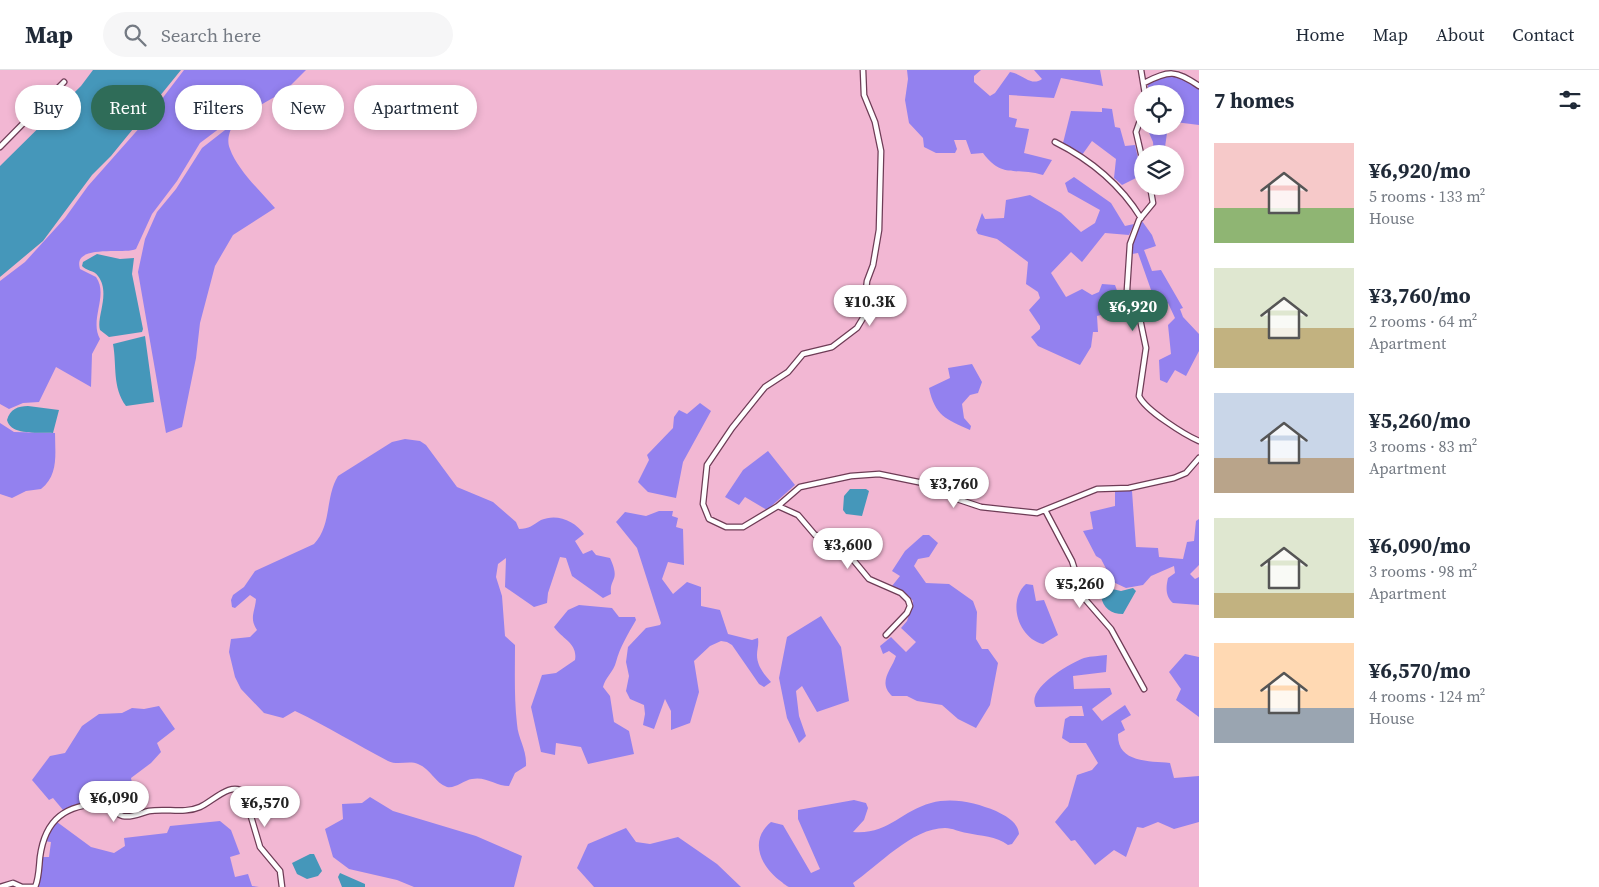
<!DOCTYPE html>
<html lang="en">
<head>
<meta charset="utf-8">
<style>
	:root { --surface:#fff; --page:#f6f6f7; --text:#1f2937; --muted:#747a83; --line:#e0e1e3; --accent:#2f6c58 }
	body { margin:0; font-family:"Source Serif 4",serif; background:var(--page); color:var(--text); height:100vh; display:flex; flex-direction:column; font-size:19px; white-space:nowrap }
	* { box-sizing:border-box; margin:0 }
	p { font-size:16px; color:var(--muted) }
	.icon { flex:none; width:28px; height:28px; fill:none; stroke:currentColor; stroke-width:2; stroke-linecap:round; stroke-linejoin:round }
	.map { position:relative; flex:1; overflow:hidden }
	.sheet { display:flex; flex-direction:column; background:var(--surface); width:400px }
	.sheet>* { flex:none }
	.banner { position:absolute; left:15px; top:15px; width:475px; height:45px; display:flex; gap:10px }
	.tools { position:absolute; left:1134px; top:15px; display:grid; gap:10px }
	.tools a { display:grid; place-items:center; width:50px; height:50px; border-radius:50%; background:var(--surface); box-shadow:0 2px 8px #0003; font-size:25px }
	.price { position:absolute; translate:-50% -42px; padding:0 11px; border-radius:18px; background:#fff; color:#222; font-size:16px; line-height:32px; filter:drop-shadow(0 1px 2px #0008) }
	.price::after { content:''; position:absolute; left:50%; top:30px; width:15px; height:11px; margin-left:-8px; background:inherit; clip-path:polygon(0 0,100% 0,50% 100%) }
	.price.active { background:var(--accent); color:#fff }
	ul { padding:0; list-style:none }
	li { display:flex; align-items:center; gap:15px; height:125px; padding:0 15px }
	li span { display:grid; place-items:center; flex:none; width:140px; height:100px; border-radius:0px; color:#555 }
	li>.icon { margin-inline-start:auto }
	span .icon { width:60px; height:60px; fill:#fffc; stroke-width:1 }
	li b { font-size:21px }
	h2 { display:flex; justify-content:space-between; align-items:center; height:60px; padding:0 15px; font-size:21px }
	.chip { padding:0 18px; border-radius:22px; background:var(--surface); box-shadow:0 2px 8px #0003; font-size:18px; line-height:45px }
	.chip.active { background:var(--accent); color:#fff }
	header { display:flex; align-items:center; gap:30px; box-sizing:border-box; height:70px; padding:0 25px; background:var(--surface); border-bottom:1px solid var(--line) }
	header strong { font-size:24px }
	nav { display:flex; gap:28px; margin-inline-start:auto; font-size:18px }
	.search { width:350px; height:45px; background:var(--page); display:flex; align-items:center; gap:12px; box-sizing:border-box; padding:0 18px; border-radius:28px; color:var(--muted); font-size:19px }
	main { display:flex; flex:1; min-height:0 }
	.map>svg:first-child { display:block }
	.forest { fill:#9381ef }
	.water { fill:#4597ba }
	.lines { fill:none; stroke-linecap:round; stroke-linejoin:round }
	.minor-casing { stroke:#6e3c56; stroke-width:7 }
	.minor { stroke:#fff; stroke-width:4.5 }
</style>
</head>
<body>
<header>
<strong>Map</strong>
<div class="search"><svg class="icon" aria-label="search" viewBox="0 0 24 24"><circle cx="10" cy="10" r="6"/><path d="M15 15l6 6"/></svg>Search here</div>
<nav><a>Home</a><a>Map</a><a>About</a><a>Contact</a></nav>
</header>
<main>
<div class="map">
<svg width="1199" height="817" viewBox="0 0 1199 817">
	<rect width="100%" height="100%" fill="#f2b7d3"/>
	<!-- forest -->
	<path class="forest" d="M184,0H306L285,21L250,41L236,46L200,73L177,111L152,144L136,179C124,185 72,173 80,199L96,207C109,225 89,250 100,269L92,284L91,317L56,297L39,332L23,333L9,339L0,334V211L25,192L65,148L88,116L142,55Z
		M907,0H981L974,6V12L990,26L995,23L1010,2C1023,4 1031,17 1042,9L1034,0H1100L1103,16L1061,8L1054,28L1009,25V47L1017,49L1015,57L1029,59L1024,83L1052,90L1043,105C1016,97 1002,109 983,83L971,84L966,70H954L957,79L955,83H936L924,77L923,68L909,53L905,30L908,9Z
		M1170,3L1183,8L1199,19V55L1175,52V24H1147L1148,15Z
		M1102,38L1112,39L1115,57L1120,58L1125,76L1135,75L1142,105L1122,115L1114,108L1116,89L1092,71L1082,85L1063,73L1071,41L1102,42Z
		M234,53C230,60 226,70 230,79C237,99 260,121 275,138L233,165L215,196L200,253L196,288L182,357L166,363L138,202L145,169L157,142L176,119L202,78Z
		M1146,56H1168L1164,84H1154L1153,72Z
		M1074,107L1111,133L1125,156L1134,154L1129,165L1105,163L1082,192L1071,182L1051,203L1066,227L1082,219L1092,225L1099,222L1102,214L1115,215L1119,226L1102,230L1104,244L1097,246L1098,262H1093L1091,277L1080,295L1038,276L1031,267L1040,259V256L1029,240L1040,228L1038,222L1026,214L1028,192L997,169L978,164L976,160L982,143L985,149L1004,148L1006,130L1030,125L1061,143L1081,162L1095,153L1100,140L1068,122L1065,113Z
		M1142,151L1152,165L1156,176L1144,180L1152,201L1161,200L1183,238L1180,239L1183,247L1199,264V281L1186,306L1175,300L1167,313L1160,310L1159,290L1171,284L1168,255L1175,248L1168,233L1156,234L1138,183L1132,184L1133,172Z
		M972,294L982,312L978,323L970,325L962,334L964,348L971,356L970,360C946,349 935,346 929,318L950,308L948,298Z
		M700,333L711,341L683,392L676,428L648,422L638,412L649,390L647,385L673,358L674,347L679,340L687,344Z
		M0,353L14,362L55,363C55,383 59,405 41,419L26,421L12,428L0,424Z
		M405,369L420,371L426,375L457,417L493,432L516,452L519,459C529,459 533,455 541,450C557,443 575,451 584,464L575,471L583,484L592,480L596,485L610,488C621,512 609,507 611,524L603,528L572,506L566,488L560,487L548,523L547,533L534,537L505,517L506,488L498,494L496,507L502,526L505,566L515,575C515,601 514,628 517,654C518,669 527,679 526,696L515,703L509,716C496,716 486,706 472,709C464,710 455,719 447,717C435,713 431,699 418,694C409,690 398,696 388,691C357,675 327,656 295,641L283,648L264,643L241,619L235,607L229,582L231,569L250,567L257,560C249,548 255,542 256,529L250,525L235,538L232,537L231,530L233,525L244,517L255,501L314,474C332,455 325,427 338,406L392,372Z
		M768,381L795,415L767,440L745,427L739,435L725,427L743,400Z
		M1115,420L1132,421L1136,477L1158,478L1159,487L1183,489L1187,472L1194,471L1196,451L1199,449V495L1190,504L1195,509L1199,507V535L1173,533C1165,526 1166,517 1168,508L1175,503L1174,496L1151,506L1143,515L1126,518L1113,512L1101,489L1096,486L1083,461L1093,459L1090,442L1115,436Z
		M659,441H673L672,446L678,448L676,457L683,459L684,495L668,492L662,509L673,524L687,512L701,517V536L720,540L728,564L752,570L758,568C759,575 757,579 757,585C757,596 764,604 771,612L764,617L759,614L732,575L727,572L721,571L710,576L694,591L699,622L690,653L671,660V641L665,629L654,659L643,655L645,644L644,635L630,629L626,621L629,606L626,592L628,577L646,558L660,555L661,553L637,478L616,452L625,442L646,446Z
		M923,465H929L938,473L929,487L918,489L914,496L926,513L949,514L973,531L977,542L976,569L982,579H988L998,593L990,635L976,658L958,649L942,635L917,631L907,626H892C877,612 892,599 896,586L889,581L883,584L880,576L891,567L906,582L916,572L901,558L907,551L913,531L909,526L892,516L900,506L892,501L905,481Z
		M1026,514L1033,515L1036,531L1044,530L1058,565L1043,574C1018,568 1007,531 1026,514Z
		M579,535L612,538L619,547H635L636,550C628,564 620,577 616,592C614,601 605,608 603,617L610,626L614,652L629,661L634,684L588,694L581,677L556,673L555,685L541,682L531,637L542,605L556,603L575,590C578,573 562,569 554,557L568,540Z
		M821,546L841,577L849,631L817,642L802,616L796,621L799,646L806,666L799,673L787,648L779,608L787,567Z
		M1185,584L1199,587V647L1176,630L1181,619L1169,602Z
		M1107,585L1106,602L1073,606L1074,619L1110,618L1112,624L1092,639L1102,651L1125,635L1131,645L1121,651L1125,660L1118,664C1117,693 1149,691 1170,693L1174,708L1199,706V752L1174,759L1158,752L1143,758L1137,757L1126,787L1114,780L1095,795L1075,770L1071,771L1055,752L1068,736L1077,705L1092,700L1098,693L1086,673H1070L1062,668L1065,649L1070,646H1084L1082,636L1036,637C1025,619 1070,593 1084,588C1091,586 1100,586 1107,585Z
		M159,636L175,659L157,673L161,682L151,693L131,708L133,718L109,733C93,732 77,733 63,740L53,728L49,730L32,710L50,686L65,683L82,656L99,644L122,643L132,638L144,639Z
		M370,727L393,741L476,766L522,786L514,817H414L397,810L349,799L333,787L325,759L343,749L342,734L362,733Z
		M854,730L866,733L868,738L864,750L853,762C888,765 901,741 931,733C953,727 976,733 996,741C1006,746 1018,752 1019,764L1012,774L1008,775C996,766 981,766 967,763C959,762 953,758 945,758C912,758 878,796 853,813L855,817C842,817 799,817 789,817C786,816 782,812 779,810C760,795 749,770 771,752L783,755L811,803L820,799L798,749V740Z
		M220,751L231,760L240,784L230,787L235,807L248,804L252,816L259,817H37L42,787H49L51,772L44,771L47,764L57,752L91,777L114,783L125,776L124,768L167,763L170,756Z
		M626,758L636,772L650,774L678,767L717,794L741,817H594L577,798L588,774Z"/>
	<!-- water -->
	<path class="water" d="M93,0H181L111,86L92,105L43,171L0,207V96L81,16Z
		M97,184L120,189L134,188L132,204L143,259L142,262L109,267L100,260C96,247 111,223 98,206C94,200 86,201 82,196L83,192Z
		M145,266L154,332L126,336C112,317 117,295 113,274Z
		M28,336L59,340L53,363C39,362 11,366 7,350C10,339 18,336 28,336Z
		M850,419H866L869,421L862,446L846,444L843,440L844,426Z
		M1108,518L1121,521L1133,518L1136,521L1123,544C1111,544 1103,538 1101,526Z
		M310,784H314L322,801L318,806L307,809L297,804L292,793Z
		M340,803L365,814V817H342L338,807Z"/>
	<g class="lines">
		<defs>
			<path id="minor" d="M863,0L864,25L875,52L881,81L879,160L873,195L867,211L863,248L857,258L832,277L803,284L788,302L765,317L732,358L707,395L703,434L709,449L726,457H743L778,436L800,417L851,406L879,404L923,413L951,427L981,437L1037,443L1097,419L1129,418L1174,408L1186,403L1199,388
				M1141,0L1145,24
				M1144,13C1170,0 1175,0 1199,16
				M1142,45L1136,62L1142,88
				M1055,72C1091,90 1120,114 1141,148
				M0,77L64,12
				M1150,116L1153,133L1139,150L1130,174L1127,220L1140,249L1146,278L1139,326C1145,340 1185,365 1199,371
				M778,436L798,445L815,465L836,469L869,509L901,523L908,530L910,536L907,543L886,565
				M1045,440L1072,491L1084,528L1111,559L1144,619
				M0,817L13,813L22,817H34
				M35,817C39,809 39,796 40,787C45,749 66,734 103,734C110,737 115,744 123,746C132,748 141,743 149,741C166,738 184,744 200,737C212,732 232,710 244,723L260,777L280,801L282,817"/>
		</defs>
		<!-- minor casing -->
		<use href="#minor" class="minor-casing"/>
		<!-- minor -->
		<use href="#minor" class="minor"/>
	</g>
</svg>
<div class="tools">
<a><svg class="icon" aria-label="locate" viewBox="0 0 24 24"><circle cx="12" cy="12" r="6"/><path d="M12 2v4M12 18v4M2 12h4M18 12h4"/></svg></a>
<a><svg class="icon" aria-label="layers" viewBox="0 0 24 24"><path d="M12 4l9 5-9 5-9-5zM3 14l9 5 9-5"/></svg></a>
</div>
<b class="price" style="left:870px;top:257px">¥10.3K</b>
<b class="price active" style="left:1133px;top:262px">¥6,920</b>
<b class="price" style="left:954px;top:439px">¥3,760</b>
<b class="price" style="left:848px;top:500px">¥3,600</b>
<b class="price" style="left:1080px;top:539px">¥5,260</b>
<b class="price" style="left:114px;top:753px">¥6,090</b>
<b class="price" style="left:265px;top:758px">¥6,570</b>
<div class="banner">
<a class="chip">Buy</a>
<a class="chip active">Rent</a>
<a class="chip">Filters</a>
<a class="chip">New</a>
<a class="chip">Apartment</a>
</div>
</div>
<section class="sheet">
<h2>7 homes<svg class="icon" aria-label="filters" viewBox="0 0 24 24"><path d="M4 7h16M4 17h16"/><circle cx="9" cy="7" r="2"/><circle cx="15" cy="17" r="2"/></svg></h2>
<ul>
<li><span style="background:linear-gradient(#f6c9c9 65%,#8fb573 0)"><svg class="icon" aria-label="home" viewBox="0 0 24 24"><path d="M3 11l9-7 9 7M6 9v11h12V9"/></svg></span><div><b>¥6,920/mo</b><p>5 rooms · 133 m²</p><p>House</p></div></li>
<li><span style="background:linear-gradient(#dfe7d0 60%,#c2b280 0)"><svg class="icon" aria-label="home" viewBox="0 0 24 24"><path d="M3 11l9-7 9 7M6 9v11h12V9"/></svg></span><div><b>¥3,760/mo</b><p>2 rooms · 64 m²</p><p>Apartment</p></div></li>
<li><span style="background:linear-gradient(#c9d6e8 65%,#b9a48a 0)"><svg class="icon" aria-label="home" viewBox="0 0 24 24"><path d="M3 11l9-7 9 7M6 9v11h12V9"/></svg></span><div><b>¥5,260/mo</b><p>3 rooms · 83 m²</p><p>Apartment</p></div></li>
<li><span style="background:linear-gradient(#dfe7d0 75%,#c2b280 0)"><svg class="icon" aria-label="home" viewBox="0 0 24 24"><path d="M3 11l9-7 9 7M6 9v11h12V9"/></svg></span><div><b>¥6,090/mo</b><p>3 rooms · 98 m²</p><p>Apartment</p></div></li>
<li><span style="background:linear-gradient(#ffd9b3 65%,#9aa5b1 0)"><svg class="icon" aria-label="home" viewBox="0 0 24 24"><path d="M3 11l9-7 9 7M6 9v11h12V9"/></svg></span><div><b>¥6,570/mo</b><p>4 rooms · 124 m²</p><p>House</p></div></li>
</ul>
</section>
</main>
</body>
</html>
